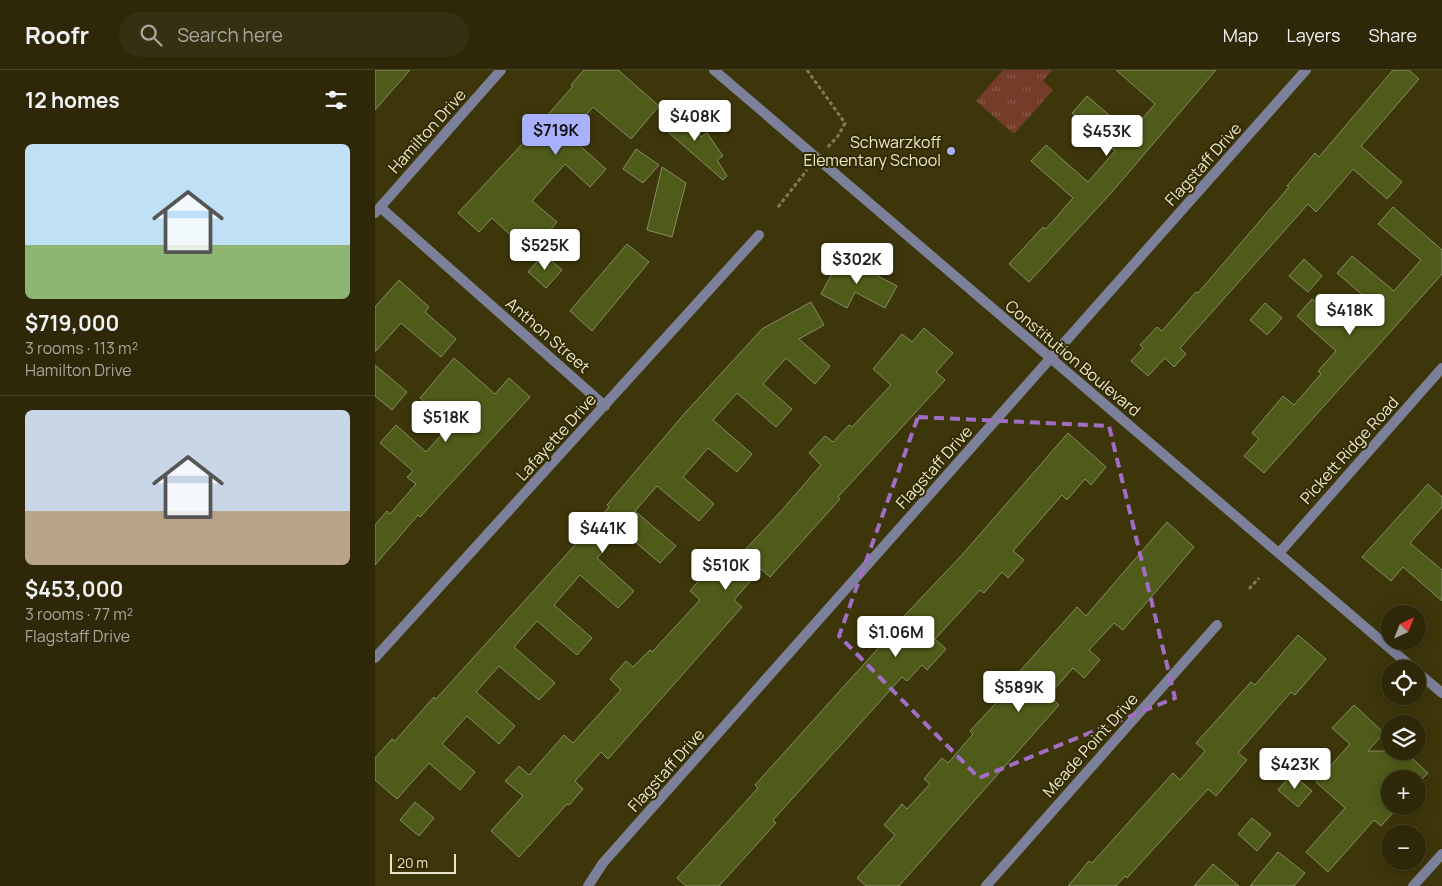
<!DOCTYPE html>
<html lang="en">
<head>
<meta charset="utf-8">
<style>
	:root { --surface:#2e2808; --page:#363012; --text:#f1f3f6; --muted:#a7a69c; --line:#494429; --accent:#a9b0fc }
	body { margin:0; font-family:Manrope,sans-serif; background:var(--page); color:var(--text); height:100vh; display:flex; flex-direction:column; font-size:19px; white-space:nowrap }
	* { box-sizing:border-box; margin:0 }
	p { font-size:16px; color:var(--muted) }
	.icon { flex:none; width:28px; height:28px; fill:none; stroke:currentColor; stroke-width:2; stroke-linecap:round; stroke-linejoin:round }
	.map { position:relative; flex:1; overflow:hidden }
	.details { display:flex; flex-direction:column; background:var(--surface); width:375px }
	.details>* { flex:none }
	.needle { width:32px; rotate:43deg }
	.buttons { position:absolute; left:1006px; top:535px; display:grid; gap:10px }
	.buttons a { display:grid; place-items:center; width:45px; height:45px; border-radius:50%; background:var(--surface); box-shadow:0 2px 12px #0003,0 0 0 1px var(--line); font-size:25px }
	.scale { position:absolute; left:15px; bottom:12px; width:66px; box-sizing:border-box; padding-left:5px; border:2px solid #e9e6cf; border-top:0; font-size:14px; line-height:18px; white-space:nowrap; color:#e9e6cf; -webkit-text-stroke:4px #332b00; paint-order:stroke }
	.price { position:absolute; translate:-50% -42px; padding:0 11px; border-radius:5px; background:#fff; color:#222; font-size:16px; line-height:32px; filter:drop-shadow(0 1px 2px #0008) }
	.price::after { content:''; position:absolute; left:50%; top:30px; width:15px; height:11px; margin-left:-8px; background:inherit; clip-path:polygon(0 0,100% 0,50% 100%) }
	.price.selected { background:var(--accent); color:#111 }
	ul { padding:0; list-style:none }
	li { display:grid; align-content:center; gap:10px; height:265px; padding:0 25px }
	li+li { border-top:1px solid var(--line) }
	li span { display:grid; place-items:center; height:155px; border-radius:8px; color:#555 }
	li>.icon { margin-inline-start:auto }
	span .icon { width:90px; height:90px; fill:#fffc; stroke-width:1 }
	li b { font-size:21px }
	h2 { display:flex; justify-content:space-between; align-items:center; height:60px; padding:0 25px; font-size:21px }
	header { display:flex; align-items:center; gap:30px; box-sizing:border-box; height:70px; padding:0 25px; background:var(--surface); border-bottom:1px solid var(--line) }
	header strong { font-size:24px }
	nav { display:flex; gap:28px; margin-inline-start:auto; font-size:18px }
	.search { width:350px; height:45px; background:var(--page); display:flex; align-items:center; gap:12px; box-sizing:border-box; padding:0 18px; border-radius:28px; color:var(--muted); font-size:19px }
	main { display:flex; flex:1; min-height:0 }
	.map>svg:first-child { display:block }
	.park { fill:url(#park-tufts) }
	.building { fill:#4e5b19; stroke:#848e64 }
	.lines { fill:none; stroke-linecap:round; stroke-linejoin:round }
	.path { stroke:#807a57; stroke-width:3; stroke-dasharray:4 2.5; stroke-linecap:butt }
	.street { stroke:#7c809a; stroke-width:10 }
	.marked { fill:none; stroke:#a26dc5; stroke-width:4; stroke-dasharray:10 6; stroke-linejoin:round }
	.poi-dot { fill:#a9b0fc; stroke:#332b00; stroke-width:2 }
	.labels { text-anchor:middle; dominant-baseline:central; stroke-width:4; stroke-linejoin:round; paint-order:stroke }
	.street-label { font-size:16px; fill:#e9e6cf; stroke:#332b00 }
	.poi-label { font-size:16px; fill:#e9e6cf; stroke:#332b00; text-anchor:end }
</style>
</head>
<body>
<header>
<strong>Roofr</strong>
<div class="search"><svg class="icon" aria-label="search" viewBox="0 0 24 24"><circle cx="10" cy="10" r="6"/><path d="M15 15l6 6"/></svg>Search here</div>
<nav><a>Map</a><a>Layers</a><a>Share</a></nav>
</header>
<main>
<section class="details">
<h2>12 homes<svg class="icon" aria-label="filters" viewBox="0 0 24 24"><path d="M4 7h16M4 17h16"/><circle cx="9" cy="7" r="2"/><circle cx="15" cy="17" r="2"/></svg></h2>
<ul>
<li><span style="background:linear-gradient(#bfe0f5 65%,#8fb573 0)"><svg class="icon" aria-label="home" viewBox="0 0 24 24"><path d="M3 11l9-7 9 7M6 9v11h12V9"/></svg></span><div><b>$719,000</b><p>3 rooms · 113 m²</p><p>Hamilton Drive</p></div></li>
<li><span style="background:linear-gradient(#c9d6e8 65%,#b9a48a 0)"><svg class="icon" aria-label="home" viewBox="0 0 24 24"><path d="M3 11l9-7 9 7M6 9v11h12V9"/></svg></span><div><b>$453,000</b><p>3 rooms · 77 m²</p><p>Flagstaff Drive</p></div></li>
</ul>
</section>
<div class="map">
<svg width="1067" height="816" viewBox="0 0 1067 816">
	<defs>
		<pattern id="park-tufts" width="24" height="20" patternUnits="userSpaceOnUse" patternTransform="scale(1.25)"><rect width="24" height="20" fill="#743c29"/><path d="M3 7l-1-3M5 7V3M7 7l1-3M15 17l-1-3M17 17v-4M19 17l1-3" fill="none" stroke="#885847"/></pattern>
	</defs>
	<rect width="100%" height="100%" fill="#3d360a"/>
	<!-- park -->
	<path class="park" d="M628,0H677L668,11L678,20L639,64L601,31Z"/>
	<!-- building -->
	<path class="building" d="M0,0H35L0,40Z
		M209,0H243L284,36L256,69L218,37L193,65L231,99L215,117L190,94L157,131L182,152L156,184L117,148L104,162L83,143L151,70L198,16L196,15Z
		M741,0H841L737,122L654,212L634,194L668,157L671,159L698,128L656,91L671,75L713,112L740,81L697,43L712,26L755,63L780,34Z
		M1018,0H1034L1044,9L986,76L1027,112L1012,129L978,99L941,142L933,134L805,278L811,284L799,297L790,288L773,306L756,291L768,278L765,275L782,257L787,261L821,222L823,223L914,117L912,116L940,83L944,87Z
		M299,39L321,59L326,67L332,63L348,86L342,90L352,106L348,110L285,55Z
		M261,79L284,95L268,113L248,99Z
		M287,97L311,113L297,167L272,160Z
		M1018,137L1067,180V204L889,403L869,386L884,369L877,363L908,326L919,335L946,304L943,301L961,281L922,246L937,229L968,256L992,229L962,203L977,186L1019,221L1046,190L1003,154Z
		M252,174L274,192L217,261L195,241Z
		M169,184L187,200L171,218L153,202Z
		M466,187L522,216L510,238L480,222L472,238L446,224Z
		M929,189L947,206L933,222L914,206Z
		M24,210L54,237L50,242L81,269L66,287L26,253L0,282V237Z
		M436,232L449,255L424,269L455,296L440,314L411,288L388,314L417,339L401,357L362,323L338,350L377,384L362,402L333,378L308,407L339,434L324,451L282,416L260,441L301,476L285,493L246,460L222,488L259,521L243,538L205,505L179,535L217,568L202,585L162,551L139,577L180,613L164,630L124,596L101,622L140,656L124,674L92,646L67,674L100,702L85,720L54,693L22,729L0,710V688L17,669L20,671L59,627L61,629L182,495L234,437L232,435L310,343L387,259Z
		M890,233L907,248L892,265L875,250Z
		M549,258L578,283L561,302L570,310L463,427L465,429L395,507L386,499L359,530L367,537L233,689L226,682L200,711L208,719L194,735L192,734L144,787L116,761L148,726L130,711L144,696L154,705L189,665L198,673L246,620L235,609L251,591L258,597L275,580L277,582L325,530L315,521L348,483L358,493L407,440L446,395L434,383L450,366L458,372L474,355L477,357L516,315L498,299L527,264L537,272Z
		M79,288L120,324L134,308L155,327L45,447L43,445L0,495V455L12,441L15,444L41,414L32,407L38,401L5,373L21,355L51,382L76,354L45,328Z
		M0,295L32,322L17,340L0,326Z
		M693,363L731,397L716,415L710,409L692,430L687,425L638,481L649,490L633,508L627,502L609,523L605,520L560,569L571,579L552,600L547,595L532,611L527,607L398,750L401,753L344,816H311L302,808L383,718L380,715L508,573L507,572L531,544L587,485Z
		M1053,414L1067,427V437L1035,473L1067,500V531L1028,497L1016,511L987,487Z
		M792,452L819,477L748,560L739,553L714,580L725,590L709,608L698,598L674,625L684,635L524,816H491L482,808L520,765L509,755L527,734L532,739L555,714L549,709L567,688L573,693L598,664L595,661L632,621L629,619L702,537L711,546Z
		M923,565L951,589L920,625L916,622L863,683L872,690L841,726L833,719L752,808L750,806L741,816H693L714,791L717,793L798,703L805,710L830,681L821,673L876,612L880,615Z
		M979,635L1009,663L993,681H1029L1053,703L1042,714V709H1015V736L1022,738L1006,756L999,750L953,802L931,782L970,738L941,712L975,674L957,658Z
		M917,704L937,721L923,737L903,720Z
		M40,732L59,748L44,766L25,750Z
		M877,748L896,764L882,781L863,764Z
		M903,782L930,803L919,816H875Z
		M838,794L864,816H819Z"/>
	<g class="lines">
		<!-- path -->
		<path class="path" d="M432,0L470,53L463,66L452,78
			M403,137L432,100
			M874,519L884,508"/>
		<!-- street -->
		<path class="street" d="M339,0L1039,599
			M5,137L230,336
			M0,143L126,0
			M905,482L1067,298
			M0,588L384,165
			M1042,602L1067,623
			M213,816L228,793L931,0
			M611,816L842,555
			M1038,816L1067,784"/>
	</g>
	<!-- marked area -->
	<path class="marked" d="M543,347L734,356L800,628L604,708L464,566Z"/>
	<!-- markers -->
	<circle class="poi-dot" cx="576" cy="81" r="5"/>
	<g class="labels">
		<!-- street labels -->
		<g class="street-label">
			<text transform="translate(52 61) rotate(-48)">Hamilton Drive</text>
			<text transform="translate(828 94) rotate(-48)">Flagstaff Drive</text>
			<text transform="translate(173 265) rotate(41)">Anthon Street</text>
			<text transform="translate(698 288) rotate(40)">Constitution Boulevard</text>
			<text transform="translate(181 367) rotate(-48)">Lafayette Drive</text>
			<text transform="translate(974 380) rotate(-48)">Pickett Ridge Road</text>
			<text transform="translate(559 397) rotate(-48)">Flagstaff Drive</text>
			<text transform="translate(715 675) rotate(-48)">Meade Point Drive</text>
			<text transform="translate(291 700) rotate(-48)">Flagstaff Drive</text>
		</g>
		<!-- poi labels -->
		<g class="poi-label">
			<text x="566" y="72">Schwarzkoff<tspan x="566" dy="18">Elementary School</tspan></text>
		</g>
	</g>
</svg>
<div class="buttons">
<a><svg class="needle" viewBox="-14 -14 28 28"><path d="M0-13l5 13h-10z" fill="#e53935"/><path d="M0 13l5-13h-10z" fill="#a7a69c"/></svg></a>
<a><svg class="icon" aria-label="locate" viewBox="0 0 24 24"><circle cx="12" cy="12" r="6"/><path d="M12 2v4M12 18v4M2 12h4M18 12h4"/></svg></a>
<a><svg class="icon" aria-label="layers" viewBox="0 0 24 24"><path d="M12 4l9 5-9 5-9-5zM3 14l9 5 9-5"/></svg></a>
<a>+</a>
<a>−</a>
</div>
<div class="scale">20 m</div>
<b class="price" style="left:320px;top:72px">$408K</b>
<b class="price selected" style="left:181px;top:86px">$719K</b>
<b class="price" style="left:732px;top:87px">$453K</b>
<b class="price" style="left:170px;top:201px">$525K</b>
<b class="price" style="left:482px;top:215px">$302K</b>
<b class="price" style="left:975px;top:266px">$418K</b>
<b class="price" style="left:71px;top:373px">$518K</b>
<b class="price" style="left:228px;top:484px">$441K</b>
<b class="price" style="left:351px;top:521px">$510K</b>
<b class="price" style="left:521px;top:588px">$1.06M</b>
<b class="price" style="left:644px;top:643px">$589K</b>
<b class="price" style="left:920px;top:720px">$423K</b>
</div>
</main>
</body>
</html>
